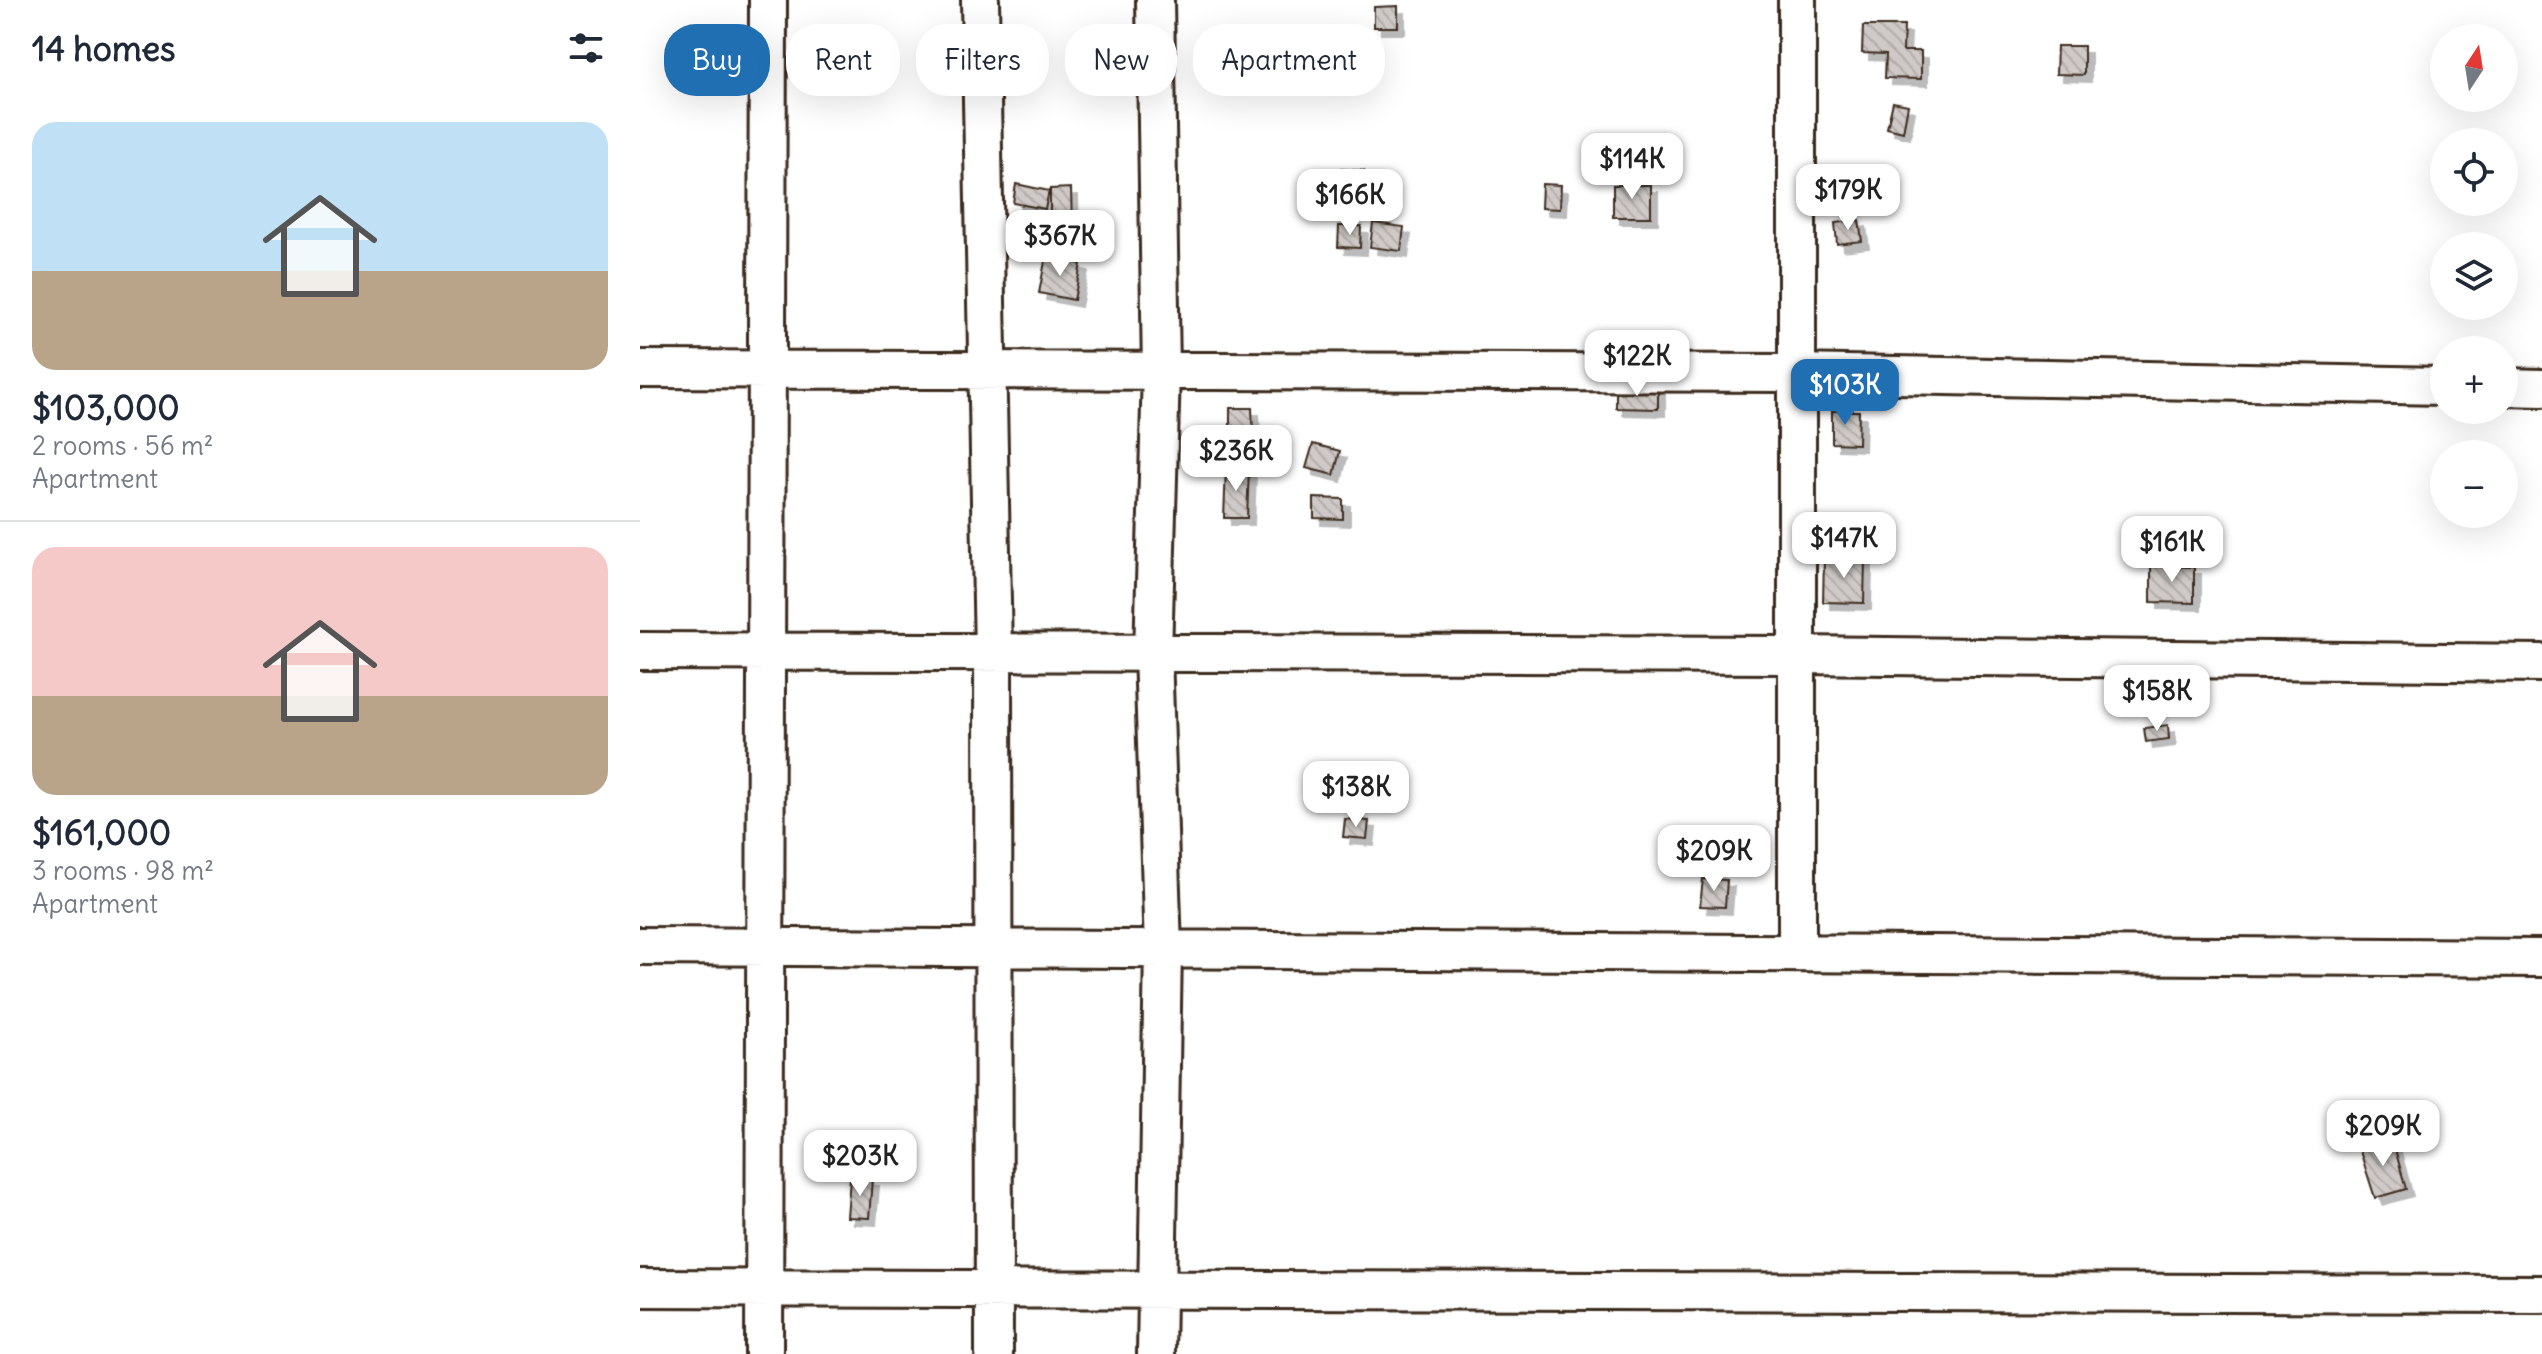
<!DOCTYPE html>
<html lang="en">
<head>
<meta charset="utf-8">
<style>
	:root { --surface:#fff; --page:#f6f6f7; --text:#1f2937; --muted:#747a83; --line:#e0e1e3; --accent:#1f6fb2 }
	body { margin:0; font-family:Delius,sans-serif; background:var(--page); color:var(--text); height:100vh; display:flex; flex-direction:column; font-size:30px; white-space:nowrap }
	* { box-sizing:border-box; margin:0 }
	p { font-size:26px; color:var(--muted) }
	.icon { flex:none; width:44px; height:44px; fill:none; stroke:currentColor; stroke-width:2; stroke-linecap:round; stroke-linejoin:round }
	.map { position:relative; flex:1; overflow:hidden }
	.panel { display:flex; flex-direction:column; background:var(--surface); width:640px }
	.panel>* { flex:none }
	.guide { position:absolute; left:24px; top:24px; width:760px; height:72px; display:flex; gap:16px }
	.needle { width:52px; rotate:12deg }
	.tools { position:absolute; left:1790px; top:24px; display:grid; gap:16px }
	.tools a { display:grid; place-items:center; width:88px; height:88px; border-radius:50%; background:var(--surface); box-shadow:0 8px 32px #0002; font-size:40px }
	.price { position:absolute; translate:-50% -68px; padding:0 18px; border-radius:16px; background:#fff; color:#222; font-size:26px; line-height:52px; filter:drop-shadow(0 2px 4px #0008) }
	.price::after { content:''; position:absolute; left:50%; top:48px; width:24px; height:18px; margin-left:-12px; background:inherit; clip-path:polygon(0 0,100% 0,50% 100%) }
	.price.current { background:var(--accent); color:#fff }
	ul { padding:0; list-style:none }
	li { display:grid; align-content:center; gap:16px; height:424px; padding:0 32px }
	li+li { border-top:2px solid var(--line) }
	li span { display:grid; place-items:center; height:248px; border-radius:24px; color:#555 }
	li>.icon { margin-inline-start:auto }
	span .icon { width:144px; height:144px; fill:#fffc; stroke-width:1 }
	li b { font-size:34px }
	h2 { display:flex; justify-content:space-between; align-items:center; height:96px; padding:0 32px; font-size:34px }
	.chip { padding:0 28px; border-radius:32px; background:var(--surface); box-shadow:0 8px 32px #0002; font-size:28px; line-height:72px }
	.chip.current { background:var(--accent); color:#fff }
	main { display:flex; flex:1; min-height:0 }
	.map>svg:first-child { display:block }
	.building { fill:url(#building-back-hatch); stroke:#3b2a1e; stroke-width:2; filter:url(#shadow) }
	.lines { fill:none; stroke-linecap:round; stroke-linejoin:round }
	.street-casing { stroke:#3b2a1e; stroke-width:42 }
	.street { stroke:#fff; stroke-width:36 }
</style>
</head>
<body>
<main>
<section class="panel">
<h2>14 homes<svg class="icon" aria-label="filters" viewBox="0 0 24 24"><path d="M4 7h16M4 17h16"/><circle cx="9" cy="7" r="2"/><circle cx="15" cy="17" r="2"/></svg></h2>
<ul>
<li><span style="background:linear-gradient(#bfe0f5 60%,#b9a48a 0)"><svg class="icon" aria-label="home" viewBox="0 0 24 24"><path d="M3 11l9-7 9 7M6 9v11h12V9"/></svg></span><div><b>$103,000</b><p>2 rooms · 56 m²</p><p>Apartment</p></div></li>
<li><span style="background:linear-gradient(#f6c9c9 60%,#b9a48a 0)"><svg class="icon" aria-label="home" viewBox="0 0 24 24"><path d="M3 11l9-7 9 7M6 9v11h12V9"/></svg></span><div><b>$161,000</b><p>3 rooms · 98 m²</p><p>Apartment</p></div></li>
</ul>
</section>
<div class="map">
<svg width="1902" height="1354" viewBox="0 0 1902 1354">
	<defs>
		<pattern id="building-back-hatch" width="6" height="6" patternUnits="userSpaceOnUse" patternTransform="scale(2)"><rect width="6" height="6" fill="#cfcac7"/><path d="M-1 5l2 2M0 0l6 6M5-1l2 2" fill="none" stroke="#b3aeaa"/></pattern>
		<filter id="shadow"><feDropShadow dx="7" dy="7" stdDeviation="0" flood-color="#0004"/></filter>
	</defs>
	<rect width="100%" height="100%" fill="#fff"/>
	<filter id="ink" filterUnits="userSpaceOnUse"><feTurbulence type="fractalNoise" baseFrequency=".0125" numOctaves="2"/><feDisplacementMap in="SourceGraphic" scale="16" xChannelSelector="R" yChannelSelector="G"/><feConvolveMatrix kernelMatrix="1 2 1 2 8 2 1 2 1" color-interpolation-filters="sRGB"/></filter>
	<g filter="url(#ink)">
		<!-- building -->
		<path class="building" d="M758,6V27H734V7Z
			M1223,26H1264L1263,51H1281V79L1245,78L1246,54L1222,53Z
			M1417,46H1444V75L1416,74Z
			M1253,102L1268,105L1263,132L1247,128Z
			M700,169L724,171L722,191L699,189Z
			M376,184L409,191L405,209L373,203Z
			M902,184L921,185L920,209L901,208Z
			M973,185H1011V217H973Z
			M431,188L432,224L410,225V189Z
			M1219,220L1222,241L1197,244L1195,223Z
			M733,223L764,227L761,251L730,247Z
			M699,226H721L720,248L698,247Z
			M406,256L441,264L434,300L399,293Z
			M976,387H1018V409L976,408Z
			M590,408H612L613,430H590Z
			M1192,411H1219L1218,444L1192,443Z
			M673,444L700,451L694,475L666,468Z
			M586,467L609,468L607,518H584Z
			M674,498L703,499V519L674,518Z
			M1184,558L1225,559L1224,603L1183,602Z
			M1511,566L1554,567V603L1511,602Z
			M1528,725L1529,739L1506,742L1504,728Z
			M705,819L729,821L727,839L703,837Z
			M1063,879L1087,880L1085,907L1060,906Z
			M1752,1138L1766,1189L1735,1198L1719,1148Z
			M210,1178L232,1179L229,1218L207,1217Z"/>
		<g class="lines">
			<defs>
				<path id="street" d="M340,0L353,652L354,1354
					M515,0L521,371L513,654L523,949L516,1354
					M0,369L1157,373L1804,386
					M1864,387L1902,388
					M0,651L1157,655L1902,663
					M0,946L1902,958
					M1157,952V0
					M0,1288L1902,1294
					M124,1354L128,0"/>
			</defs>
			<!-- street casing -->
			<use href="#street" class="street-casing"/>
			<!-- street -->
			<use href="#street" class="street"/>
		</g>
	</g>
</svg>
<div class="tools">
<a><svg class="needle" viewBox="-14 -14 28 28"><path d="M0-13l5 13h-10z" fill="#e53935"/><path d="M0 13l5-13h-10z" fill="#747a83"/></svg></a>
<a><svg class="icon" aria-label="locate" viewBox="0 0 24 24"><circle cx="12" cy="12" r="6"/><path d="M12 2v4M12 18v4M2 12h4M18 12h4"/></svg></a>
<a><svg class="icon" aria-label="layers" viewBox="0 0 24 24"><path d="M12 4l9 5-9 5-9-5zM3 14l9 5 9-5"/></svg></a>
<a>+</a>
<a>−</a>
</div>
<b class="price" style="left:992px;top:201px">$114K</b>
<b class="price" style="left:1208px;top:232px">$179K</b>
<b class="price" style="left:710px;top:237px">$166K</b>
<b class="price" style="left:420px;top:278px">$367K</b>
<b class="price" style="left:997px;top:398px">$122K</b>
<b class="price current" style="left:1205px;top:427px">$103K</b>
<b class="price" style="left:596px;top:493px">$236K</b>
<b class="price" style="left:1204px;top:580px">$147K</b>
<b class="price" style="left:1532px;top:584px">$161K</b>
<b class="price" style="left:1517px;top:733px">$158K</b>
<b class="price" style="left:716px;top:829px">$138K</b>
<b class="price" style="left:1074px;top:893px">$209K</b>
<b class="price" style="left:1743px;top:1168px">$209K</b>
<b class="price" style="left:220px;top:1198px">$203K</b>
<div class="guide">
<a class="chip current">Buy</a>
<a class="chip">Rent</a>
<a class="chip">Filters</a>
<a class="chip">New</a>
<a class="chip">Apartment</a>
</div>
</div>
</main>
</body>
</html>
